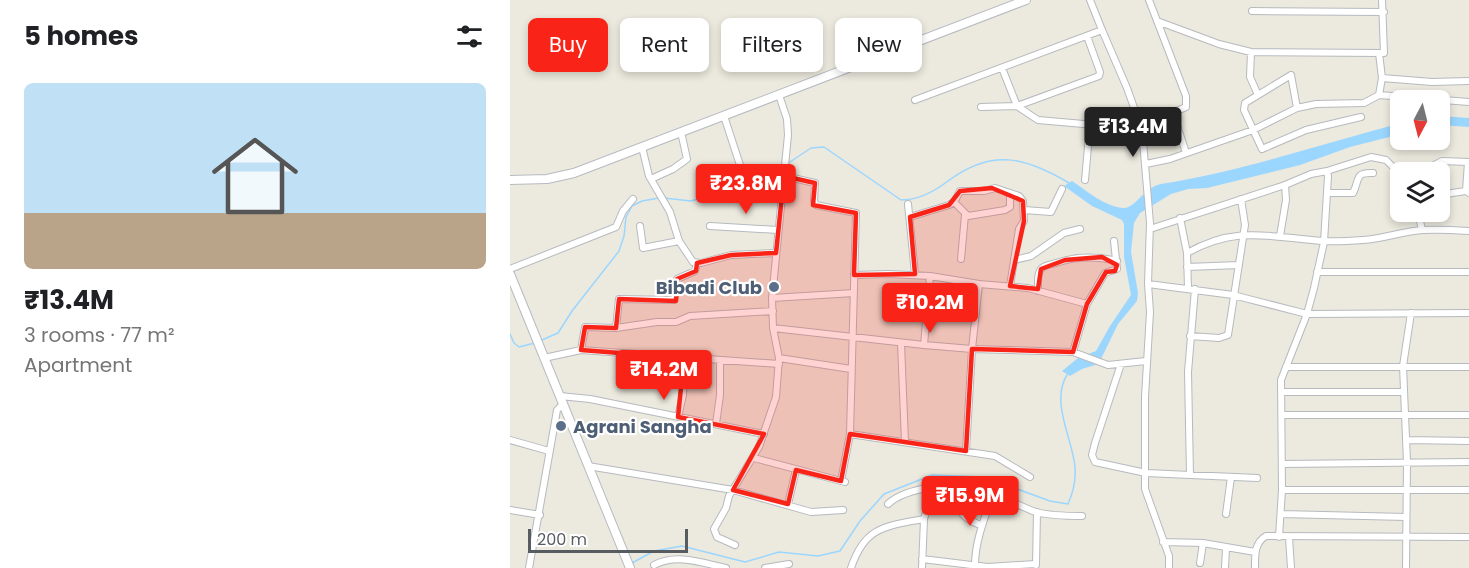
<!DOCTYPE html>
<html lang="en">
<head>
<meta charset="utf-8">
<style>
	:root { --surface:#fff; --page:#f6f6f6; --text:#202124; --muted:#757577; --accent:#f92417 }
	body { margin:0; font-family:Poppins,sans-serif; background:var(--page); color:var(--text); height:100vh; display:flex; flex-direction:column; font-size:22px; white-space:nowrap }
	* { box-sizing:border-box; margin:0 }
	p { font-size:20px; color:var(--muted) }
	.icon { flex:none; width:33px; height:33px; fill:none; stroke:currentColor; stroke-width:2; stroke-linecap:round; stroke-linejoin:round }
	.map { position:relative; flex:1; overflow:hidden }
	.panel { display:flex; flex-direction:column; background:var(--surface); width:510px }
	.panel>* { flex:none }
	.hud { position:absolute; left:18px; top:18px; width:570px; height:54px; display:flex; gap:12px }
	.needle { width:39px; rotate:187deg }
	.fabs { position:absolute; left:880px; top:90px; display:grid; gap:12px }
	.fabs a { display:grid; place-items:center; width:60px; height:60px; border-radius:9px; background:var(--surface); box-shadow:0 3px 9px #0003; font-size:30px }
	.scale { position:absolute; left:18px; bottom:15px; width:160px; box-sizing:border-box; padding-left:6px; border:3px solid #575c61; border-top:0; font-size:16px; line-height:21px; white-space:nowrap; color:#575c61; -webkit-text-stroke:4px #fff; paint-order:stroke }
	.price { position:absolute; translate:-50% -51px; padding:0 14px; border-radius:6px; background:var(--accent); color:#fff; font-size:20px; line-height:39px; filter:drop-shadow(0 2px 3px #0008) }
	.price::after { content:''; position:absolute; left:50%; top:36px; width:18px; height:14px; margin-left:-9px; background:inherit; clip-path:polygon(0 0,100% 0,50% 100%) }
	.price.active { background:#222; color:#fff }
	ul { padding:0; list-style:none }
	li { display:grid; align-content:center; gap:12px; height:318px; padding:0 24px }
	li span { display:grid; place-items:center; height:186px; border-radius:9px; color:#555 }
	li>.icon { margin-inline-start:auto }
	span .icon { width:108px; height:108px; fill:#fffc; stroke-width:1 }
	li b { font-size:26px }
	h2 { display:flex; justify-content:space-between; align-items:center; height:72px; padding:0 24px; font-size:26px }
	.tag { padding:0 21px; border-radius:9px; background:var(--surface); box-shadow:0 3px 9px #0003; font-size:21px; line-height:54px }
	.tag.active { background:var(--accent); color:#fff }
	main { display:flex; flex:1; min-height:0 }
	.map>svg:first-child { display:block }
	.water { fill:#9bd6ff }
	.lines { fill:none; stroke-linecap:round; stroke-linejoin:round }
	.stream { stroke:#9bd6ff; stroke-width:1.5 }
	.minor-casing { stroke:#b6babf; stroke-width:8 }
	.secondary-casing { stroke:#b7bbc2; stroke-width:10 }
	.minor { stroke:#fff; stroke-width:6 }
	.secondary { stroke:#fff; stroke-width:8 }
	.marked { fill:#f92417; fill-opacity:0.2; stroke:#f92417; stroke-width:4.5; stroke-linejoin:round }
	.service-dot { fill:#5c6f8a; stroke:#fff; stroke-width:2 }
	.labels { text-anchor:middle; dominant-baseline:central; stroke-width:4.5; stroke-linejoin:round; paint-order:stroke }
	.service-label { font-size:18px; font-weight:bold; fill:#4e5e75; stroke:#fff; text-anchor:end }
</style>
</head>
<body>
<main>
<section class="panel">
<h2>5 homes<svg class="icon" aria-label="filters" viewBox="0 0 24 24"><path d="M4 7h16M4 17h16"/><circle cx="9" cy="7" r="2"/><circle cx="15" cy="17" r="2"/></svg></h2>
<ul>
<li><span style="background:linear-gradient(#bfe0f5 70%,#b9a48a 0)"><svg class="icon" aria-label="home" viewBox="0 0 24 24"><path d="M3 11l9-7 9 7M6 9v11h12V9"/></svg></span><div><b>₹13.4M</b><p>3 rooms · 77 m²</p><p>Apartment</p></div></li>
</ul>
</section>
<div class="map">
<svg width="959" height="568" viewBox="0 0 959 568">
	<rect width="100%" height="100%" fill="#ece9de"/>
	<!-- water -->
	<path class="water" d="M930,116L959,118V127L930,125Z
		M891,123V134L840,147L790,165L697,188L678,189L661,194L630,213L624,223L621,252L628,293L627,301L608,324L591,359L585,365L572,369L560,376L552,371L568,358L586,351L600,326L621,295L614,257V224L612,220L582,206L554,186L562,181C577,191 595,207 614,208C624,209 635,187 651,184C732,171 812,144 891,123Z"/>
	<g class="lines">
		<!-- stream -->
		<path class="stream" d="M277,164L301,148L314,147L391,200C408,200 425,191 438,181C482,148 515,157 559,183
			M154,198L181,201L259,178L271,169
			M0,334L4,343L9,347L25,343
			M32,340L48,333L62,311L109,251L114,236L116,217L122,206L132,201L149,198
			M122,563L144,551L172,546L235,562L269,552L308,556L330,551L350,521L374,494L422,475L474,477L540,501L558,504C563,493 566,479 565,467C563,440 540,402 557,375"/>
		<defs>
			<path id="minor" d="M742,11L874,12
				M647,21L709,44L741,52L874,53L872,0
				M592,30L617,88L632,130L640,223L638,284L640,312L635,397V489L659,556V568
				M741,52L740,77L748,95
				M869,53L872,78L869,95
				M492,68L507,106L589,76L590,72L577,36
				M872,78L922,82L959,81
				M405,100L592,30L580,0
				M471,107L507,106L528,120L585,125L626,131L632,130L639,123L676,107V96L639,0
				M787,108L781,75L735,103L734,110L752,149L796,130L851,117
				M663,113L676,153
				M214,116L230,165
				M132,147L139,176L160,212L169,241L183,262L191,263L221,255L266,253
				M958,162L956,191L959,193
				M636,164L660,159L743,130L787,108L806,104L854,103L869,95L959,102
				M911,172L932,161L959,162
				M274,176L305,183L304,201L306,205L346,213L340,434L331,481
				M141,179L163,169L177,159L171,132
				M575,180L580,125
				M817,193H843C850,180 844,172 863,173
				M930,197L942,193L956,191
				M444,202L458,216L495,210L500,207V193
				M398,204L405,274
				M514,210L541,212L552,189
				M908,212L912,230
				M400,217L439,205L444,202L450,191H474L485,188L509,196L513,201L514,221L509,229L500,286
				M670,218L677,253L678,288
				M130,226L133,248L169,241
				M200,226L268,230
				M640,229L775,185L801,174L817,171L861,157L876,160L891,175
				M770,236L776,200L775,185
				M677,253C727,225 759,237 812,241C825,242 840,241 853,240C873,239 893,231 913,230C928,229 944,230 959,231
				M451,259L455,215
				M504,260L521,256L554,233L570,229
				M677,267L729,265
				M0,269L106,227L113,211L123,199
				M807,272H959
				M344,275L378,274L420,276L469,284L518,288L577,304
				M638,284L723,295L797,314L959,313
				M528,291C528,284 527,272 532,268C535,265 542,264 546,263C566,256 586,256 607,261
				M262,298L344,293
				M106,328L109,299L164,300L167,279L185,271L187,263
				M263,328L414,345L462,349L563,352L598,365L636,361
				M680,336L709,338L718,335L735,225L731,199
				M391,343L395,442
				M414,345L420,276
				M71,350L75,327L106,328L147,322H166L180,316L263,311
				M563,352L577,304L595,273L607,269L604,241
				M34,358L71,350L269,364
				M269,358L341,369
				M611,364L585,443L582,455L585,462L636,473L747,478
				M776,367H959
				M771,392H894
				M50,396L80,399L254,434
				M773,415H959
				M168,417L173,395L174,358
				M206,424L210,395V360
				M340,434L485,456L520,477
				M0,440L39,451
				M896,440L959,441
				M456,451L462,349L469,284
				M244,458L335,482
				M772,464L959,462
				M78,466L223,490L301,512L333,510
				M680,475L678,372L685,289
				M453,487C448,513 448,515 472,526
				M772,490H959
				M278,504L286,470
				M378,504C396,487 448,481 471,488C490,494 507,506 526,512C541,516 557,516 572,516
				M0,510L30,515
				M716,514L721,477
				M771,514L896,517
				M769,537L772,490L771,380L797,314L804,288L814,242L818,176L817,171
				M779,537L781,568
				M653,542L693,543L745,552
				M225,545L207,537L204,529L216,508L219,496L249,447L266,397L269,358L263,328L262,298L278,135L277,119L269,95
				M412,559L478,567L525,564
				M690,563L693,543
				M144,565C168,553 192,563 216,568
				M465,565C465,541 475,517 483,494
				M526,565L527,512
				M19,568L46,416L47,410L53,404
				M255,568L279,564
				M341,568C355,526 376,526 414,519
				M412,568L414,519L417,509L422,505L450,510
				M715,568L716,548
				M745,568C745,556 744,543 756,536L959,537
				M896,568L897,462L893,366L901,313"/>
			<path id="secondary" d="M0,180L37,179L64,173L516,0
				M0,274L120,568"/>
		</defs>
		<!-- minor casing -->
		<use href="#minor" class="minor-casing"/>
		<!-- secondary casing -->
		<use href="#secondary" class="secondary-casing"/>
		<!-- minor -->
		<use href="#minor" class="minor"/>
		<!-- secondary -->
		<use href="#secondary" class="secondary"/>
	</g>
	<!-- marked area -->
	<path class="marked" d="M274,176L305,183L303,205L346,213L344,275L405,274L400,217L439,205L450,191L482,188L513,201L514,221L500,286L528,289L531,269L555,260L592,257L607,265L605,271L596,272L577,304L563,352L462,349L456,451L340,434L331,481L286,470L278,504L223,490L254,434L168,417L174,358L71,350L75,327L106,328L109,299L166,301L167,279L186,271L187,263L221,255L266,253Z"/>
	<!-- markers -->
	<g class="service-dot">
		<circle cx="264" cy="287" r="6"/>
		<circle cx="51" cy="426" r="6"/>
	</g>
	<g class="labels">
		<!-- service labels -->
		<g class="service-label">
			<text x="252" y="287">Bibadi Club</text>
			<text x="63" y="426" text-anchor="start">Agrani Sangha</text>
		</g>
	</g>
</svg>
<div class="fabs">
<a><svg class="needle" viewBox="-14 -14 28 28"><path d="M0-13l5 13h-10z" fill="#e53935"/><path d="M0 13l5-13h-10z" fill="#757577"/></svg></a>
<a><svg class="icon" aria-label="layers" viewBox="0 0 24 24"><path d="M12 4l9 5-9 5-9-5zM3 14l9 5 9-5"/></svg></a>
</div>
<div class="scale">200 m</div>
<b class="price active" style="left:623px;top:158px">₹13.4M</b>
<b class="price" style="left:236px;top:215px">₹23.8M</b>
<b class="price" style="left:420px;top:334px">₹10.2M</b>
<b class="price" style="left:154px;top:401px">₹14.2M</b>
<b class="price" style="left:460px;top:527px">₹15.9M</b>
<div class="hud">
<a class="tag active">Buy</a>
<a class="tag">Rent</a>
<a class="tag">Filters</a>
<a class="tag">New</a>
</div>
</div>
</main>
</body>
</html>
